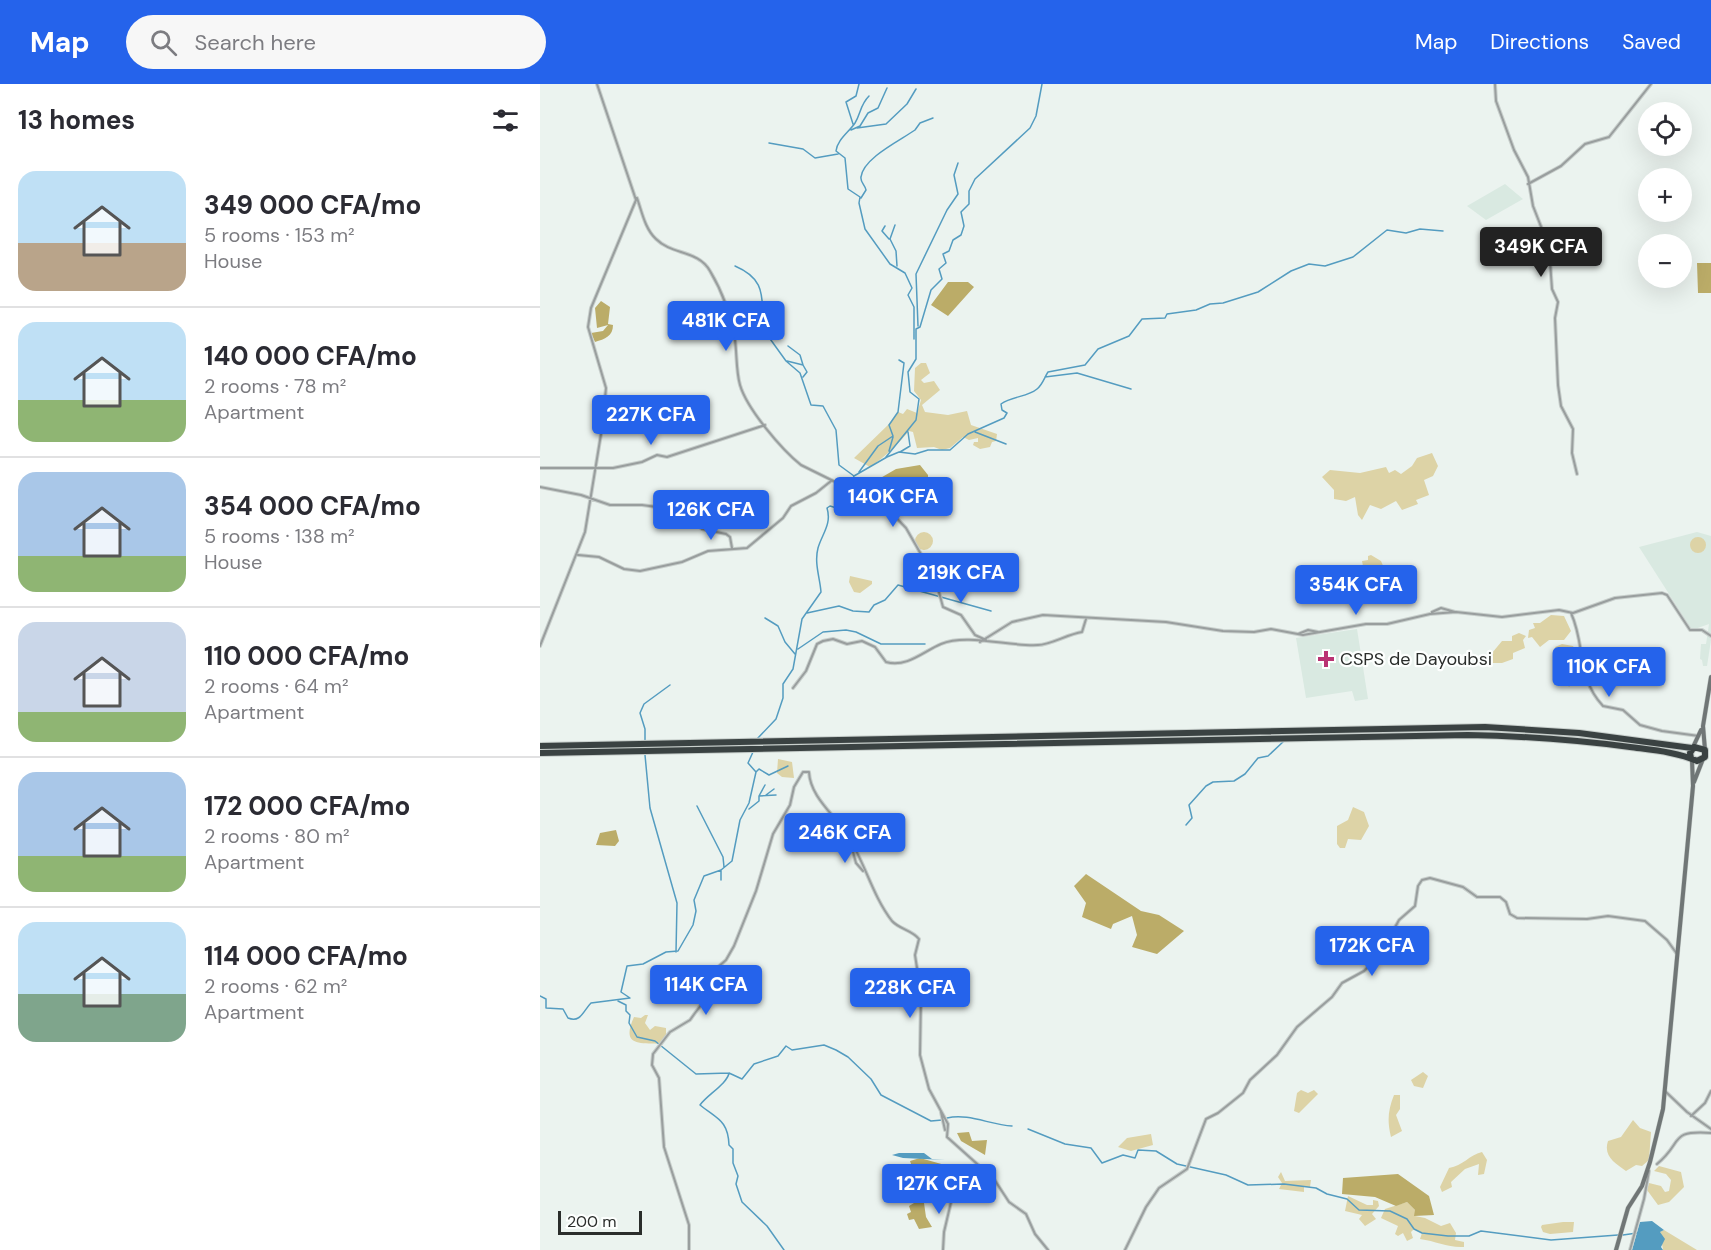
<!DOCTYPE html>
<html lang="en">
<head>
<meta charset="utf-8">
<style>
	:root { --surface:#fff; --page:#f7f7f7; --text:#2b2b33; --muted:#7c7c81; --line:#e1e1e2; --accent:#2563eb }
	body { margin:0; font-family:"DM Sans",sans-serif; background:var(--page); color:var(--text); height:100vh; display:flex; flex-direction:column; font-size:22px; white-space:nowrap }
	* { box-sizing:border-box; margin:0 }
	p { font-size:20px; color:var(--muted) }
	.icon { flex:none; width:33px; height:33px; fill:none; stroke:currentColor; stroke-width:2; stroke-linecap:round; stroke-linejoin:round }
	.map { position:relative; flex:1; overflow:hidden }
	.sheet { display:flex; flex-direction:column; background:var(--surface); width:540px }
	.sheet>* { flex:none }
	.buttons { position:absolute; left:1098px; top:18px; display:grid; gap:12px }
	.buttons a { display:grid; place-items:center; width:54px; height:54px; border-radius:50%; background:var(--surface); box-shadow:0 6px 24px #0002; font-size:30px }
	.scale { position:absolute; left:18px; bottom:15px; width:84px; box-sizing:border-box; padding-left:6px; border:3px solid #2a2d2b; border-top:0; font-size:16px; line-height:21px; white-space:nowrap; color:#2a2d2b; -webkit-text-stroke:4px #fdfffe; paint-order:stroke }
	.price { position:absolute; translate:-50% -51px; padding:0 14px; border-radius:6px; background:var(--accent); color:#fff; font-size:20px; line-height:39px; filter:drop-shadow(0 2px 3px #0008) }
	.price::after { content:''; position:absolute; left:50%; top:36px; width:18px; height:14px; margin-left:-9px; background:inherit; clip-path:polygon(0 0,100% 0,50% 100%) }
	.price.current { background:#222; color:#fff }
	ul { padding:0; list-style:none }
	li { display:flex; align-items:center; gap:18px; height:150px; padding:0 18px }
	li+li { border-top:2px solid var(--line) }
	li span { display:grid; place-items:center; flex:none; width:168px; height:120px; border-radius:18px; color:#555 }
	li>.icon { margin-inline-start:auto }
	span .icon { width:72px; height:72px; fill:#fffc; stroke-width:1 }
	li b { font-size:26px }
	h2 { display:flex; justify-content:space-between; align-items:center; height:72px; padding:0 18px; font-size:26px }
	header { display:flex; align-items:center; gap:36px; box-sizing:border-box; height:84px; padding:0 30px; background:var(--accent); color:#fff }
	header strong { font-size:28px }
	nav { display:flex; gap:33px; margin-inline-start:auto; font-size:21px }
	.search { width:420px; height:54px; background:var(--page); display:flex; align-items:center; gap:15px; box-sizing:border-box; padding:0 21px; border-radius:33px; color:var(--muted); font-size:22px }
	main { display:flex; flex:1; min-height:0 }
	.map>svg:first-child { display:block }
	.built { fill:#d9e9e1 }
	.green { fill:#ddd3a6 }
	.forest { fill:#bbac68 }
	.water { fill:#549cc0 }
	.lines { fill:none; stroke-linecap:round; stroke-linejoin:round }
	.stream { stroke:#549cc0; stroke-width:1.5 }
	.street-casing { stroke:#c8cfcc; stroke-width:4 }
	.secondary-casing { stroke:#c8cfcc; stroke-width:5 }
	.highway-casing { stroke:#c8cfcc; stroke-width:8 }
	.street { stroke:#999e9e; stroke-width:2 }
	.secondary { stroke:#707676; stroke-width:4 }
	.highway { stroke:#3a4242; stroke-width:6 }
	.poi-dot { fill:#ba3373; stroke:#fdfffe; stroke-width:2 }
	.labels { text-anchor:middle; dominant-baseline:central; stroke-width:4.5; stroke-linejoin:round; paint-order:stroke }
	.poi-label { font-size:18px; fill:#2a2d2b; stroke:#fdfffe; text-anchor:start }
</style>
</head>
<body>
<header>
<strong>Map</strong>
<div class="search"><svg class="icon" aria-label="search" viewBox="0 0 24 24"><circle cx="10" cy="10" r="6"/><path d="M15 15l6 6"/></svg>Search here</div>
<nav><a>Map</a><a>Directions</a><a>Saved</a></nav>
</header>
<main>
<section class="sheet">
<h2>13 homes<svg class="icon" aria-label="filters" viewBox="0 0 24 24"><path d="M4 7h16M4 17h16"/><circle cx="9" cy="7" r="2"/><circle cx="15" cy="17" r="2"/></svg></h2>
<ul>
<li><span style="background:linear-gradient(#bfe0f5 60%,#b9a48a 0)"><svg class="icon" aria-label="home" viewBox="0 0 24 24"><path d="M3 11l9-7 9 7M6 9v11h12V9"/></svg></span><div><b>349 000 CFA/mo</b><p>5 rooms · 153 m²</p><p>House</p></div></li>
<li><span style="background:linear-gradient(#bfe0f5 65%,#8fb573 0)"><svg class="icon" aria-label="home" viewBox="0 0 24 24"><path d="M3 11l9-7 9 7M6 9v11h12V9"/></svg></span><div><b>140 000 CFA/mo</b><p>2 rooms · 78 m²</p><p>Apartment</p></div></li>
<li><span style="background:linear-gradient(#a9c7e8 70%,#8fb573 0)"><svg class="icon" aria-label="home" viewBox="0 0 24 24"><path d="M3 11l9-7 9 7M6 9v11h12V9"/></svg></span><div><b>354 000 CFA/mo</b><p>5 rooms · 138 m²</p><p>House</p></div></li>
<li><span style="background:linear-gradient(#c9d6e8 75%,#8fb573 0)"><svg class="icon" aria-label="home" viewBox="0 0 24 24"><path d="M3 11l9-7 9 7M6 9v11h12V9"/></svg></span><div><b>110 000 CFA/mo</b><p>2 rooms · 64 m²</p><p>Apartment</p></div></li>
<li><span style="background:linear-gradient(#a9c7e8 70%,#8fb573 0)"><svg class="icon" aria-label="home" viewBox="0 0 24 24"><path d="M3 11l9-7 9 7M6 9v11h12V9"/></svg></span><div><b>172 000 CFA/mo</b><p>2 rooms · 80 m²</p><p>Apartment</p></div></li>
<li><span style="background:linear-gradient(#bfe0f5 60%,#7fa58c 0)"><svg class="icon" aria-label="home" viewBox="0 0 24 24"><path d="M3 11l9-7 9 7M6 9v11h12V9"/></svg></span><div><b>114 000 CFA/mo</b><p>2 rooms · 62 m²</p><p>Apartment</p></div></li>
</ul>
</section>
<div class="map">
<svg width="1171" height="1166" viewBox="0 0 1171 1166">
	<rect width="100%" height="100%" fill="#ebf3ef"/>
	<!-- built -->
	<path class="built" d="M965,100L983,115L946,136L927,122Z
		M1157,448L1171,452V556L1167,582H1163L1162,576L1160,575L1161,560H1166L1169,540L1152,546L1099,463Z
		M817,545L828,615L815,617L812,607L766,614L756,554Z"/>
	<!-- green -->
	<path class="green" d="M381,279H386L390,289L381,296L384,299L394,297L400,306L382,321L385,328L408,331L427,327L431,341L457,350L456,357L452,358L450,363L440,365L433,361L434,358H438V354L429,356L423,353L410,364L402,366L394,363L377,364L373,348L369,347C359,359 346,372 330,383L314,374L350,339L358,328L363,330L367,325L377,329L381,316L374,307L375,284Z
		M892,369L898,382L893,392L884,396L889,411L876,416L878,420L862,426L856,417L841,425L830,421L822,436L818,431L815,413L806,417L794,415V406L782,393L790,386L820,389L846,383L849,389L855,386L861,390L872,382L877,374Z
		M337,396L344,418L337,420L320,410Z
		M375 457a9 9 0 1 1 18 0a9 9 0 1 1-18 0Z
		M1150 461a8 8 0 1 1 16 0a8 8 0 1 1-16 0Z
		M831,471L841,477L844,484L823,482L822,477L828,476V472Z
		M310,492L332,497V500L320,509L314,508L309,498Z
		M1011,531L1024,532L1031,547L1024,556H1009L1000,563L992,553L988,554L989,546L995,544L993,539H1000Z
		M979,549L986,552L983,556L985,564L973,569V575L962,579H952V569L962,557H972V552Z
		M1022,560L1033,562L1040,574L1037,592L1029,603L1019,583L1015,563Z
		M238,675L252,678L254,694L242,693L237,689Z
		M813,723L824,728L829,742L821,756L808,755L805,764H800L797,760V742L808,736Z
		M105,931H108L105,939L110,946L115,942L126,944V951L121,960C98,959 81,962 94,933L101,934Z
		M883,988L888,992L883,1004L874,1002L871,996Z
		M761,1006L768,1009L774,1006L778,1010L759,1029L754,1027L757,1009Z
		M854,1011H860V1025L856,1031L862,1047L851,1053C847,1037 848,1026 854,1011Z
		M1093,1036L1100,1044L1111,1048L1109,1076L1102,1082L1096,1081L1086,1087C1075,1079 1063,1072 1068,1057L1081,1053Z
		M611,1050L613,1061L591,1067L578,1063L587,1054Z
		M942,1068L947,1076L944,1090L938,1091L939,1080L925,1085L911,1098L912,1103L902,1108L900,1103L909,1084C923,1082 929,1071 942,1068Z
		M1119,1082L1141,1088L1144,1103L1129,1118L1118,1121L1107,1106L1109,1099L1121,1102L1125,1108L1129,1107L1131,1096L1126,1090L1114,1087Z
		M741,1088L745,1097L771,1096L770,1103H764V1108L739,1105L742,1099L738,1093Z
		M808,1112L827,1121H833V1116L838,1117L839,1122L832,1130L836,1135L825,1142L819,1135L822,1131L805,1127Z
		M867,1118L875,1126V1132L885,1134L901,1142L910,1139L916,1149L915,1156L924,1158V1163C908,1164 896,1157 880,1155L882,1149L874,1145L871,1148L873,1154L867,1157L863,1149L858,1152L855,1150L858,1142L841,1134L845,1125Z
		M1023,1138H1034L1033,1148L1010,1150L1003,1148L1001,1143L1002,1141Z
		M1124,1146L1157,1166H1123L1120,1148Z"/>
	<!-- forest -->
	<path class="forest" d="M1157,179H1171V209H1158Z
		M408,198H428L434,203L408,232L391,221Z
		M61,217L70,223L68,240L73,241C73,252 65,255 55,258L51,249L63,247L68,241L57,244L55,224Z
		M380,381L388,391V420L374,426L352,428L346,423L337,396L356,385Z
		M76,746L79,757L75,762L56,761L60,749Z
		M546,790L601,827L619,831L644,847L617,870L592,863L597,851L592,832L573,840L571,845L542,833L546,819L534,802Z
		M429,1048L432,1057L447,1056L445,1071L421,1057L417,1049Z
		M380,1074L405,1081L407,1090L378,1100L370,1077Z
		M858,1090L889,1112L894,1131L874,1132L875,1126L867,1118L856,1122L835,1113L802,1110L803,1094Z
		M376,1112H383L386,1133L392,1143L379,1145L374,1135L369,1136L367,1130L371,1128L369,1122L374,1119Z"/>
	<!-- water -->
	<path class="water" d="M359,1069H384L392,1075L405,1076L363,1074L352,1071Z
		M1112,1137L1124,1146L1120,1148L1125,1155L1121,1163L1123,1166H1092L1100,1138Z"/>
	<g class="lines">
		<!-- stream -->
		<path class="stream" d="M329,12C320,21 321,29 315,39C309,48 297,56 296,67L305,74L308,105L320,113L319,119L325,145L350,180L365,189L372,204L368,211L374,223V255
			M313,40L306,18L316,12L319,0
			M317,44L346,40L367,20L376,5
			M311,46L320,42L328,29L338,24L347,4
			M229,59L263,65L275,74L298,70
			M321,114L326,106C325,101 320,98 321,93C323,74 361,56 375,46L380,39L393,34
			M355,141L350,155L356,167L357,182
			M345,142L342,147L349,155
			M195,182C232,198 218,219 226,251
			M192,223L228,252L246,277L260,289L271,321L283,322L296,346L299,381L314,392
			M378,242L376,190L407,126L418,110L414,91L418,79
			M248,262L260,271L263,281
			M247,277L263,281L267,288L263,293
			M505,293L537,289L591,305
			M435,348L466,360
			M349,367L353,353
			M360,368L370,362L368,348
			M346,373L376,336L379,315L370,308L368,288L376,275V245L380,243L391,206L402,195L399,185L406,179L403,170L409,167L413,156L421,151L424,142L421,128L429,120V107L435,95L490,44L496,32L502,0
			M319,388L338,362L353,352L349,341L358,328L364,279L359,276
			M267,529L299,522L313,527L329,528L334,521L345,516L358,501L451,527
			M225,534L238,542L245,558L255,570
			M258,565L283,548L306,546L316,548L341,560H385
			M217,655L236,635L243,614V600L253,585L262,535L281,508C280,494 274,479 278,464C282,450 292,440 287,424L290,422L300,425L314,392L347,373L359,368L375,370L388,366H410L428,350L464,334L467,329L462,326L461,320C472,312 488,313 497,305C503,300 504,294 508,288L545,281L558,265L589,252L602,235L625,234L627,230L656,226L670,220L683,219L718,208L751,187L769,180L785,182L813,173L847,146L866,149L880,145L903,147
			M105,657V645L100,629L104,620L130,601
			M105,671L110,724L137,819L136,868
			M216,688L219,685L229,691L248,682
			M226,711L234,705
			M219,712L225,701
			M157,722L183,773L184,783
			M209,725L219,717V712L236,711
			M646,741L652,734L649,721L666,702L673,698L694,697L705,690L718,674L728,672L744,657
			M181,786V796
			M0,912L6,915V924L23,925L28,934C41,939 43,927 51,919L90,914L81,908L87,882L103,880L126,868L138,867L153,841L156,827L154,816L164,792L181,786L192,777L200,736L209,719L216,688L208,679L213,668
			M78,917L86,921V927L90,931L89,939L97,953L115,957L156,990L189,989C187,1000 167,1011 160,1021C177,1035 188,1036 189,1061L193,1065V1079L198,1092L196,1100L202,1118L227,1142L244,1166
			M189,989L202,995L214,980L238,972L246,962L252,966L284,961L296,966L308,973L331,995L341,1011L391,1037L402,1036
			M407,1034C429,1029 450,1041 472,1042
			M488,1045L525,1060L551,1064L562,1079L583,1071L595,1074L598,1066L616,1067L637,1080L686,1091L708,1101L744,1100L776,1104L787,1110L807,1115L819,1126L850,1127L867,1135L874,1145L882,1149L908,1152H929L941,1147L1011,1156L1078,1151
			M1083,1151L1097,1149"/>
		<defs>
			<path id="street" d="M955,0L956,17L974,66L988,93L993,122L1009,163L1012,205L1018,218L1015,234L1018,301L1021,322L1033,345L1032,369L1037,390
				M988,100L1021,82L1045,60L1069,53L1111,0
				M97,114C102,128 105,145 116,155C132,171 158,166 170,187C182,207 191,232 195,256C197,271 196,287 200,301C207,325 242,366 261,381L346,423L366,444L390,486
				M0,384H73L102,378L117,371L127,373L225,341
				M0,403L41,411L70,421H102L139,426L162,445L186,450L190,453L192,464
				M38,471L59,473L84,485L100,487L142,478L168,467L207,464L243,434L251,422L276,409L291,397
				M392,483L403,523L421,531L435,551L446,556
				M892,528L901,524L915,528
				M1031,529C1046,562 1036,593 1063,622L1083,626L1100,641L1122,647L1159,652
				M758,550L768,546L778,548
				M440,558L472,538L503,531L626,538L683,547L714,548L731,545L763,551L826,540H847L890,530L916,528L962,533L1019,526L1033,529L1075,514L1122,509L1127,511L1150,546H1162L1171,552
				M0,562L45,448L62,344L66,304L48,243L51,224L96,116L57,0
				M253,604L266,587L277,560L283,557L293,555L307,560L322,557L335,563L346,578C367,584 384,567 401,560C427,549 470,563 498,561C510,561 528,550 542,548L546,535
				M311,760L316,779L323,787
				M1126,1008L1147,1028L1171,1045
				M401,1028L405,1046
				M1151,1032L1165,1019L1171,1007
				M1117,1080C1144,1058 1128,1046 1171,1049
				M149,1166V1141L124,1063L119,994L112,981L113,970L130,948L150,936L155,929L168,912L170,890L186,876L194,862L216,807L233,750L250,721L254,703L263,688H269C270,711 291,728 304,746C324,774 331,810 352,837C359,845 372,846 379,855L375,871L381,910L380,971L389,1005L408,1040L407,1053L454,1095L469,1118L486,1130L495,1150L508,1166
				M403,1166L404,1148L416,1097
				M585,1166L606,1123L619,1104L647,1085L666,1035L678,1029L703,1009L710,996L737,971L757,943L792,913L802,899L824,887L840,871L859,836L875,822L878,802L882,796L890,794L923,803L937,813H960L966,818L970,830L977,834L1047,835L1068,832L1105,837L1127,856L1137,870
				M1090,1166L1104,1115L1109,1087"/>
			<path id="secondary" d="M1153,663L1161,646
				M1165,666L1163,642L1171,593
				M1154,698L1163,675
				M1076,1166L1088,1124L1102,1102L1110,1078L1123,1025L1153,702L1152,676"/>
			<path id="highway" d="M0,662L945,643L1039,649L1152,664
				M0,669L928,651C983,652 1036,656 1090,663C1112,666 1137,668 1157,677L1165,673V666L1154,663L1150,669L1151,674"/>
		</defs>
		<!-- street casing -->
		<use href="#street" class="street-casing"/>
		<!-- secondary casing -->
		<use href="#secondary" class="secondary-casing"/>
		<!-- highway casing -->
		<use href="#highway" class="highway-casing"/>
		<!-- street -->
		<use href="#street" class="street"/>
		<!-- secondary -->
		<use href="#secondary" class="secondary"/>
		<!-- highway -->
		<use href="#highway" class="highway"/>
	</g>
	<!-- markers -->
	<path class="poi-dot" d="M783 566h6v6h6v6h-6v6h-6v-6h-6v-6h6z"/>
	<g class="labels">
		<!-- poi labels -->
		<g class="poi-label">
			<text x="800" y="575">CSPS de Dayoubsi</text>
		</g>
	</g>
</svg>
<div class="buttons">
<a><svg class="icon" aria-label="locate" viewBox="0 0 24 24"><circle cx="12" cy="12" r="6"/><path d="M12 2v4M12 18v4M2 12h4M18 12h4"/></svg></a>
<a>+</a>
<a>−</a>
</div>
<div class="scale">200 m</div>
<b class="price current" style="left:1001px;top:194px">349K CFA</b>
<b class="price" style="left:186px;top:268px">481K CFA</b>
<b class="price" style="left:111px;top:362px">227K CFA</b>
<b class="price" style="left:353px;top:444px">140K CFA</b>
<b class="price" style="left:171px;top:457px">126K CFA</b>
<b class="price" style="left:421px;top:520px">219K CFA</b>
<b class="price" style="left:816px;top:532px">354K CFA</b>
<b class="price" style="left:1069px;top:614px">110K CFA</b>
<b class="price" style="left:305px;top:780px">246K CFA</b>
<b class="price" style="left:832px;top:893px">172K CFA</b>
<b class="price" style="left:166px;top:932px">114K CFA</b>
<b class="price" style="left:370px;top:935px">228K CFA</b>
<b class="price" style="left:399px;top:1131px">127K CFA</b>
</div>
</main>
</body>
</html>
